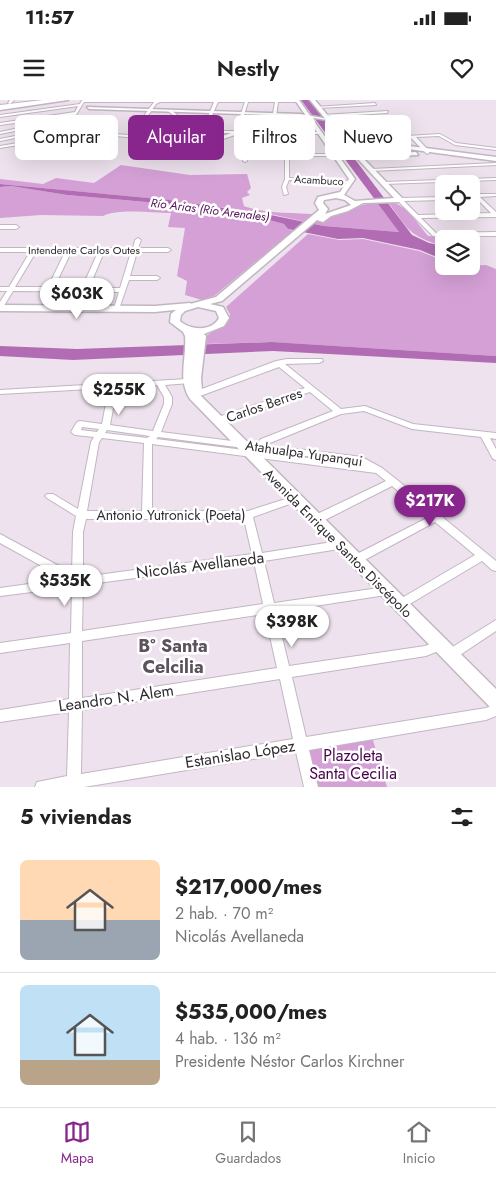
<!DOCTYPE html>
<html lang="es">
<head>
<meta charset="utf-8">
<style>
	:root { --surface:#fff; --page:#f6f6f6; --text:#222; --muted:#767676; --line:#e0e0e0; --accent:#89268e }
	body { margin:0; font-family:Jost,sans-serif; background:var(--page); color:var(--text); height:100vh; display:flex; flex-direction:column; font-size:19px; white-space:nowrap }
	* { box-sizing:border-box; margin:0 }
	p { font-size:16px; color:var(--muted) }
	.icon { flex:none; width:28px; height:28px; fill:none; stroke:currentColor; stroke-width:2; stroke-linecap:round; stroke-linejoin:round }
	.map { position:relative; height:687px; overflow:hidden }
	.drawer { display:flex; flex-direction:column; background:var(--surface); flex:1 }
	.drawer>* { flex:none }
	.guide { position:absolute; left:15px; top:15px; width:466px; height:45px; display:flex; gap:10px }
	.fabs { position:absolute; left:435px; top:75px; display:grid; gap:10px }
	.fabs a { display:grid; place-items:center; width:45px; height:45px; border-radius:8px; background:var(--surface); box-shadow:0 5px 20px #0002; font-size:25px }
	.price { position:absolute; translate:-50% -42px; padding:0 11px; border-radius:18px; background:#fff; color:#222; font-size:16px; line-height:32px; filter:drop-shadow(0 1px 2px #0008) }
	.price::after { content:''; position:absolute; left:50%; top:30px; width:15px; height:11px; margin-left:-8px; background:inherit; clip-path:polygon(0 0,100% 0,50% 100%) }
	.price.current { background:var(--accent); color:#fff }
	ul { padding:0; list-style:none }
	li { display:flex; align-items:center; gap:15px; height:125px; padding:0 20px }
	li+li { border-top:1px solid var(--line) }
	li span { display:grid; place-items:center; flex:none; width:140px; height:100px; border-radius:8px; color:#555 }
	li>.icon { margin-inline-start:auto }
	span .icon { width:60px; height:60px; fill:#fffc; stroke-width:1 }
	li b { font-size:21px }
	h2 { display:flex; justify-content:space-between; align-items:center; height:60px; padding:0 20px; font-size:21px }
	.tag { padding:0 18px; border-radius:8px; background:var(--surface); box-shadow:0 5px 20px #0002; font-size:18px; line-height:45px }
	.tag.current { background:var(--accent); color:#fff }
	.status { display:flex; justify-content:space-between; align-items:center; height:35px; padding:0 25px; background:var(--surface); direction:ltr }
	.status svg { height:14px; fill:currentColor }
	header { display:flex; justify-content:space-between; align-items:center; height:65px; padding:0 20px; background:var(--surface); font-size:22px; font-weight:600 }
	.menu { display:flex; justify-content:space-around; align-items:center; height:70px; border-top:1px solid var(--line); background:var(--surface); font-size:14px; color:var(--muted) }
	.menu a { display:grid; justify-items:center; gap:2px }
	.menu .current { color:var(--accent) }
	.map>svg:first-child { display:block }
	.green { fill:#d4a0d6 }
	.water { fill:#b16cb4 }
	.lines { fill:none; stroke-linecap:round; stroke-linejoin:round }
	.minor-casing { stroke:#c1b6c1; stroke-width:2 }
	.tertiary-casing { stroke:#c1b6c1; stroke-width:3 }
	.secondary-casing { stroke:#c1b6c1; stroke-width:3 }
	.trunk-casing { stroke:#c1b6c1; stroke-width:2 }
	.minor { fill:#fff; fill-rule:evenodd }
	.tertiary { fill:#fff; fill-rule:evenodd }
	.secondary { fill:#fff; fill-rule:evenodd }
	.trunk { fill:#fff; fill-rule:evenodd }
	.labels { text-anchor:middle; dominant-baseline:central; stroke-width:5; stroke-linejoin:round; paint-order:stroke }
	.far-street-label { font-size:11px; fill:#2f2b2f; stroke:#fff }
	.far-water-label { font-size:12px; font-style:italic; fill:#521255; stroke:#fff }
	.street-label { font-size:14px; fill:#2f2b2f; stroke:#fff }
	.near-street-label { font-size:16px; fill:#2f2b2f; stroke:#fff }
	.near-park-label { font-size:16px; fill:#46034a; stroke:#fff }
	.near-neighbourhood-label { font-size:18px; font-weight:bold; fill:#5b525b; stroke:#fff }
</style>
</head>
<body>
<div class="status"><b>11:57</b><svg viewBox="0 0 49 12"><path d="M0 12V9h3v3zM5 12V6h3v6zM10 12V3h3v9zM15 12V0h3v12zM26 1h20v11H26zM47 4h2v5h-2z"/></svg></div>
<header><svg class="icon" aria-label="menu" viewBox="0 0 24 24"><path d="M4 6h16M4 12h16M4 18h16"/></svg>Nestly<svg class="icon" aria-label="heart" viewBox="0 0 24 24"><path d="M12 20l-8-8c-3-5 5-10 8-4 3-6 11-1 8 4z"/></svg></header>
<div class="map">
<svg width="496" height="687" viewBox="0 0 496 687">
	<rect width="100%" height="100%" fill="#ede2ed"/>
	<!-- green -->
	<path class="green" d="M121,65L190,75L247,74L251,88L247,92L250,95L242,98L244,106C272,116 301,111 329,116C337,111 344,113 352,109C362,105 367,103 379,102L399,132L324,126L266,113L168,100L0,84V79L43,84L56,78L94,83Z
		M11,86L67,95L169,104L250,115L284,124L288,129L293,131L214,196L202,200L185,195L187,181L177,176L185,128L168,127L171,113C153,113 118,108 103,116L41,115L0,118V87Z
		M388,102C405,102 417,123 428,136L464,139H444V146C408,136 409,130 388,102Z
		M308,134L339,140L363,139L419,151L444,161V166L486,165L496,169V256L271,242L203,244V239C211,231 221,228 229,221L230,214L226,207Z
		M372,637L387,687H317L307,648Z"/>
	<!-- water -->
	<path class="water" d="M301,0H310L314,5L412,135L429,143L444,146V160L420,150L363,138L338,139L288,129L284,124L250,115L169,104L67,95L11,86L0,87V84L169,100L266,114L324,126L399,132Z
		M272,242L496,256V263L273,251L73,260L0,256V246L77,249Z"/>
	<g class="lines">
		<defs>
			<path id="minor" d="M10,0H14L10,4L8,3Z
				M82,0H299L298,2H278L274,31L319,32L321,33L319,34H289V54H335L337,55L335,56H289V78L351,81L353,82L351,83L289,80L286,87L288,94L284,95L282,87L285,79V34H273L271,44L248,51L247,61L245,62L243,61L245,49L268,42L270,34H238L202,46L201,44L231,33H195L168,11L171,10L197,31H202L214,2H160L156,4L134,36L154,37L153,39L76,33L78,32L130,35L154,2H84L62,38L0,48V46L60,36L62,32L35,34L0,41V39L35,32L63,30L66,26L34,27L0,34V32L34,25L67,24L73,15L0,25V23L75,12L78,6L0,17V15L80,4ZM218,2H245L235,31H205ZM248,2H275L270,31H239Z
				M375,3L376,5L318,8L316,7Z
				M388,11L387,13L355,15L372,30L373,35L371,36L369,35V31L351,15L324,16L322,15Z
				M440,34L456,43L496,48V50L455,45L439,36L416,37L429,51V53L427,54L411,38L376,39L374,38Z
				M496,63V65L371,71L369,70L371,69Z
				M496,78V80L384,84L382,83L384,82Z
				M471,90L477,94H496V96L480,97L496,112V117L421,118L436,133L496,132V136H433L397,100L400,98L444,97V100L404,101L418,115L491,113L475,97H472Z
				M0,125H16L19,127L16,129H0Z
				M138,138L141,140L138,148H168L171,150L168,152H137L130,176H157L160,178L157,180H129L119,209L117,210L114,208L119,192L13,191L2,209L0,210V202L7,191H0V187H9L30,152H0V148H133L135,140ZM36,152H65L48,187H15ZM71,152H98L82,188H54ZM104,152H131L120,188H89Z
				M287,259H322L323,261L319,263L285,264L341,309L365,306L413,324L496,333V339L490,338L496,349V360L493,359L481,337L412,329L364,311L341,314L265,345L362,357L382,368L396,379L496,461V471L492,470L482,461L403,508L399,510L395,508L393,505L395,502L475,455L435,422L359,463L355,464L351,463L350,460L351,457L429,417L392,386L319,423H311L310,420L311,417L386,381L376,373L152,344V411H248L295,396L298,397L300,399L298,401L253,417L262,453L339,441L343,442L344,445L343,448L339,449L264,461L274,503L386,487L390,488L392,491L390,494L386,495L276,512L289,566L425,546L439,540L443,541L445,545L443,549L426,556L292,577L306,637L486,608L496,604V616L486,620L309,650L318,687H304L296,652L84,687H35L37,682L67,676L69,612L0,622V610L69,599L70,543L0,553V543L71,533L72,487L0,496V488L65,479L0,443V434L72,473L73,432L76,416L47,398L45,396L47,394H53L78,409L91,342L94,337L75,335L71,332L77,322L80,321L102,324L109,288L0,294V290L187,279L191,281L190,283L165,285L172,297V304L161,332L256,344L261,339L333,311L310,292L221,322H215L214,320L215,318L305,288L279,267L200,296H194L193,294L194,292L276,261ZM157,285L164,297V304L153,331L110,325L117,287ZM82,327L99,329L97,332L81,330ZM107,330L150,336L147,338L105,333ZM158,337L360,363L364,365L156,339ZM102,338L144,343L142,411H87L99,342ZM86,419H244L252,454L83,477V432ZM254,462L263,504L82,531L83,485ZM265,514L277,568L82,598V541ZM280,579L293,639L81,674L82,610Z
				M496,520V531L454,559L450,560L446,559L444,555L446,551Z"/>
			<path id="tertiary" d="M56,0H68L0,10V8Z
				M87,7L300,14L329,19L327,20L300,16L89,9Z
				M367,32L394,44L496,57V61L393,47L366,36L336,34L339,32Z
				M416,52L418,55L358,58L355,56L358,54Z
				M190,203L194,206L193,208L155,212L0,211V205L155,206Z"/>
			<path id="secondary" d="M295,0H299L355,79L344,95L355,101L394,98L356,57L310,0H315L360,55L404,100L400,102L363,103L348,111L331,116L323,122L317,120L222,201L210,204L223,207L229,218L224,226L204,234L206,236L201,278L202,290L198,293L496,589V609L490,607L190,299C177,279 187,258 185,236L183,232L170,222L171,214L179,207L216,197L319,110L315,103L318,97L340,92L349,79ZM336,98L345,100L351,105L325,114L328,109L323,103L324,100ZM198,207L216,211L219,218C212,232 190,230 180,221L181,215L185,211Z"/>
			<path id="trunk" d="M43,0H59L0,9V5Z"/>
		</defs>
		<!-- minor casing -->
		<use href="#minor" class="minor-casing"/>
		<!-- tertiary casing -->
		<use href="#tertiary" class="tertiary-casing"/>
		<!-- secondary casing -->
		<use href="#secondary" class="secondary-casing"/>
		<!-- trunk casing -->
		<use href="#trunk" class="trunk-casing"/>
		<!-- minor -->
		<use href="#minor" class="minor"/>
		<!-- tertiary -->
		<use href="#tertiary" class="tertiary"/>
		<!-- secondary -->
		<use href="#secondary" class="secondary"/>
		<!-- trunk -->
		<use href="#trunk" class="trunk"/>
	</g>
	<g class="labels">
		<!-- far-street labels -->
		<g class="far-street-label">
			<text transform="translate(319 80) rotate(3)">Acambuco</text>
			<text x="84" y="150">Intendente Carlos Outes</text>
		</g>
		<!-- far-water labels -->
		<g class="far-water-label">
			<text transform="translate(210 110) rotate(7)">Río Arias (Río Arenales)</text>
		</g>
		<!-- street labels -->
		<g class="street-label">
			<text transform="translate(264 305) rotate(-19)">Carlos Berres</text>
			<text transform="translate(304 353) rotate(8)">Atahualpa Yupanqui</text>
			<text x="171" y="415">Antonio Yutronick (Poeta)</text>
			<text transform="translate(338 443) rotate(45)">Avenida Enrique Santos Discépolo</text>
		</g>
		<!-- near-street labels -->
		<g class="near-street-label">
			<text transform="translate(200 465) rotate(-7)">Nicolás Avellaneda</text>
			<text transform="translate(116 598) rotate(-8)">Leandro N. Alem</text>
			<text transform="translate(240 654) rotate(-9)">Estanislao López</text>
		</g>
		<!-- near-park labels -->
		<g class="near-park-label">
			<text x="353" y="655">Plazoleta<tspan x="353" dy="18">Santa Cecilia</tspan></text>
		</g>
		<!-- near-neighbourhood labels -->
		<g class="near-neighbourhood-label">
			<text x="173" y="546">B° Santa<tspan x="173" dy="21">Celcilia</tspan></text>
		</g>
	</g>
</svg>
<div class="fabs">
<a><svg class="icon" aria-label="locate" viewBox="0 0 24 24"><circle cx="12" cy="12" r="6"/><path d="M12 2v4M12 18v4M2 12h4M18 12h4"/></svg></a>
<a><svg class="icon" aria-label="layers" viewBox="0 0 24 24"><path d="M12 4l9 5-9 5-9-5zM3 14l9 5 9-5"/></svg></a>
</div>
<b class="price" style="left:77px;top:220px">$603K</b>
<b class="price" style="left:119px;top:316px">$255K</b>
<b class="price current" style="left:430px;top:427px">$217K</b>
<b class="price" style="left:65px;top:507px">$535K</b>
<b class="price" style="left:292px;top:548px">$398K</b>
<div class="guide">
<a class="tag">Comprar</a>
<a class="tag current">Alquilar</a>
<a class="tag">Filtros</a>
<a class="tag">Nuevo</a>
</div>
</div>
<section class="drawer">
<h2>5 viviendas<svg class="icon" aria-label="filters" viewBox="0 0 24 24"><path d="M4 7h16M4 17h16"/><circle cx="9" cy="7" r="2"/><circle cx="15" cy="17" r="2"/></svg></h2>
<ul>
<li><span style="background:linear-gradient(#ffd9b3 60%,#9aa5b1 0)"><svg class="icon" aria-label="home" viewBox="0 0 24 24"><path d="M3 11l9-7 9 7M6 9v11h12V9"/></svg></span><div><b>$217,000/mes</b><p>2 hab. · 70 m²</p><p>Nicolás Avellaneda</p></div></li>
<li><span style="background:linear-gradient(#bfe0f5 75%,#b9a48a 0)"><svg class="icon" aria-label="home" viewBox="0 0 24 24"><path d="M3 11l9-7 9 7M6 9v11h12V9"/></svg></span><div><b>$535,000/mes</b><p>4 hab. · 136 m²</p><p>Presidente Néstor Carlos Kirchner</p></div></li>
</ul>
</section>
<nav class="menu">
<a class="current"><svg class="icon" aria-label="map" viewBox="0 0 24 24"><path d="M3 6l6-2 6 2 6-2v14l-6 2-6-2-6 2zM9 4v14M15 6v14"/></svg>Mapa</a>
<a><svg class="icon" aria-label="saved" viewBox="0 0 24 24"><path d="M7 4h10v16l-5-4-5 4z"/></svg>Guardados</a>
<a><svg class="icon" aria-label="home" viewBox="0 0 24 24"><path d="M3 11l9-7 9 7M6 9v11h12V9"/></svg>Inicio</a>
</nav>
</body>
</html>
